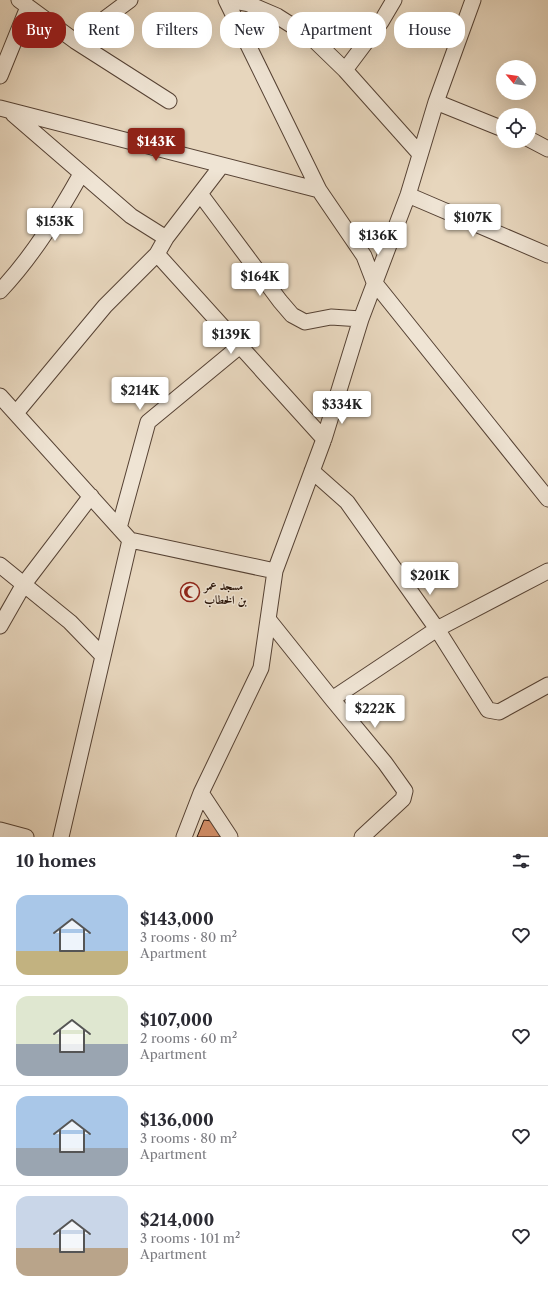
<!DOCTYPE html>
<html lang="en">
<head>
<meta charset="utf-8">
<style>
	:root { --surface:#fff; --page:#f7f7f7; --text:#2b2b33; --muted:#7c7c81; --line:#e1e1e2; --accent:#8f2418 }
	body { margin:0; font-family:"Libre Caslon Text",Amiri,serif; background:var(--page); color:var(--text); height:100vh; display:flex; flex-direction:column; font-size:15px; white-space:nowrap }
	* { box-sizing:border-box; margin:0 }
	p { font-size:13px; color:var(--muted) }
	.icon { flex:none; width:22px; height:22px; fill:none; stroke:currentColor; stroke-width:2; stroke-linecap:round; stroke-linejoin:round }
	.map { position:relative; height:837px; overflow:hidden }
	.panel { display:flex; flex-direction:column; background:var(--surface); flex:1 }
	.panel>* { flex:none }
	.hud { position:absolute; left:12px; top:12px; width:524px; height:36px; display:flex; gap:8px }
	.needle { width:26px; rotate:299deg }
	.fabs { position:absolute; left:496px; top:60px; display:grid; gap:8px }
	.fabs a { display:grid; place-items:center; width:40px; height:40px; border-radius:50%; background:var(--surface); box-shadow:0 4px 16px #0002; font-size:20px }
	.price { position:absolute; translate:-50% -34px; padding:0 9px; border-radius:4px; background:#fff; color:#222; font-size:13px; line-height:26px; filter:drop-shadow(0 1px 2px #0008) }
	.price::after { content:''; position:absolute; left:50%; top:24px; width:12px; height:9px; margin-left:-6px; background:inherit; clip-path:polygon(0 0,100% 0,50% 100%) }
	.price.active { background:var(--accent); color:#fff }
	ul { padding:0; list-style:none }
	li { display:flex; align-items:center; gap:12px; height:100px; padding:0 16px }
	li+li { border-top:1px solid var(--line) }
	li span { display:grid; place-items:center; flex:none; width:112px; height:80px; border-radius:12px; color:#555 }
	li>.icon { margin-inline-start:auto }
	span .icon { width:48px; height:48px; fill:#fffc; stroke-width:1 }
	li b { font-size:17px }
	h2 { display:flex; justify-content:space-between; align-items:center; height:48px; padding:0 16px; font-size:17px }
	.tag { padding:0 14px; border-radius:16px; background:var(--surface); box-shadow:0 4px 16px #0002; font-size:14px; line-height:36px }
	.tag.active { background:var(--accent); color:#fff }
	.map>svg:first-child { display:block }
	.building { fill:#d38f68; stroke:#261106 }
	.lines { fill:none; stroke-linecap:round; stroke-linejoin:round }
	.minor-casing { stroke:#564234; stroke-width:17 }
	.minor { stroke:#efe4d4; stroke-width:15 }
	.labels { text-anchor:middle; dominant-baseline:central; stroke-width:3; stroke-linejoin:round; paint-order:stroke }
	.poi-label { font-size:12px; font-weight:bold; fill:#261106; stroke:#efe4d4; text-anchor:start }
</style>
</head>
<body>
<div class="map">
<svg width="548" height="837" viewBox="0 0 548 837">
	<rect width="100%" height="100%" fill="#e7d6bd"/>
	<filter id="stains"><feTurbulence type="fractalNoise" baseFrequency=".005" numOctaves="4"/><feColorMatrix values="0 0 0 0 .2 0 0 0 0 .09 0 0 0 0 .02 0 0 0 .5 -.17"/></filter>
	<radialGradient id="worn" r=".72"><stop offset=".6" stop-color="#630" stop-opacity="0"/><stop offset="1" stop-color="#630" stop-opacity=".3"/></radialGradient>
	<!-- building -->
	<path class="building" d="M204,820L212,821L221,837H197Z"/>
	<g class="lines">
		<defs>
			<path id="minor" d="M19,0L75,41L169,101
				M226,0L319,190L364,256L374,282L548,499
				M228,0L249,4L277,16L313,39L345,70L420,154
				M75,41L130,0
				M345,70L381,22L394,0
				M0,76L28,7
				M436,102L503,129
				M0,108L319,190
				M13,114L131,216L166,238
				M529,139L548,149
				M201,195L280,301L292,315L305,322L331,317L361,319
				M408,195L548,255
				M157,254L324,439
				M0,291C33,256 58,215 81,174
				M0,396L130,540L275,571
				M16,413L105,306L157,254L166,238L222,165
				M312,471L347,502L437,629L488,710L499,712L548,685
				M119,528L148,422L240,346
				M0,565L70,622L103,656
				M268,619L332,699L385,763L405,791L403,799L362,837
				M0,626L24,584L91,496
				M332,699L437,629L548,571
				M201,793L230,837
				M0,830L26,837
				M61,837L130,540
				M184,837L201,793L261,668L275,571L324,439L361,319L408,195L436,102L473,0"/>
		</defs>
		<!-- minor casing -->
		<use href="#minor" class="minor-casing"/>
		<!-- minor -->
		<use href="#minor" class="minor"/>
	</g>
	<!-- icons -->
	<defs>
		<symbol id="mosque-ring" viewBox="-11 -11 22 22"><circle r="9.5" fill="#efe4d4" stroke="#8f2418" stroke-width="1.5"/><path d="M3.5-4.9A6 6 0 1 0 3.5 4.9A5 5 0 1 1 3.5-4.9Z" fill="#8f2418"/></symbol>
	</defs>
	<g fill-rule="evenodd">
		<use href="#mosque-ring" x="179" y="581" width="22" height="22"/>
	</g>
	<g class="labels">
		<!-- poi labels -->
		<g class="poi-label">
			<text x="204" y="585">مسجد عمر<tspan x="204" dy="14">بن الخطاب</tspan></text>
		</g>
	</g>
	<rect width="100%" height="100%" filter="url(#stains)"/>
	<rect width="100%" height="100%" fill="url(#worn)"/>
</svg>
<div class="fabs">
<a><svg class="needle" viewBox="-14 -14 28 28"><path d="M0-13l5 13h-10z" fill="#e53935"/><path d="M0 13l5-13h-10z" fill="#7c7c81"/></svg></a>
<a><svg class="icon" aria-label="locate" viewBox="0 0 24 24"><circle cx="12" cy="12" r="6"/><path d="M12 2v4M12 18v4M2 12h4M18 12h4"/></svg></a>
</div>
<b class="price active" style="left:156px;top:162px">$143K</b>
<b class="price" style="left:473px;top:238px">$107K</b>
<b class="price" style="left:55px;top:242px">$153K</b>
<b class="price" style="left:378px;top:256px">$136K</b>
<b class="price" style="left:260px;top:297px">$164K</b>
<b class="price" style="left:231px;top:355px">$139K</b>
<b class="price" style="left:140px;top:411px">$214K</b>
<b class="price" style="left:342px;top:425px">$334K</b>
<b class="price" style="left:430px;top:596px">$201K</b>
<b class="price" style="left:375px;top:729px">$222K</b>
<div class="hud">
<a class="tag active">Buy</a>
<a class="tag">Rent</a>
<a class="tag">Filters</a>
<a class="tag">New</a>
<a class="tag">Apartment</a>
<a class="tag">House</a>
</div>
</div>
<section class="panel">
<h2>10 homes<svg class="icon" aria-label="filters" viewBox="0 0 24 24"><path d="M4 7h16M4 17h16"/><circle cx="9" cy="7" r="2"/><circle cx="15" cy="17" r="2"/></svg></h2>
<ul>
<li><span style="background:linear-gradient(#a9c7e8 70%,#c2b280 0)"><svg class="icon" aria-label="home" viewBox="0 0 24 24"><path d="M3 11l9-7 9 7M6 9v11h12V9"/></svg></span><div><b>$143,000</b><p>3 rooms · 80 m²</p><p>Apartment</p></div><svg class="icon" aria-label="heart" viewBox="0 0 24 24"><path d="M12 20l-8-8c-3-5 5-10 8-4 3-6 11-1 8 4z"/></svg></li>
<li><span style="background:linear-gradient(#dfe7d0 60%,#9aa5b1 0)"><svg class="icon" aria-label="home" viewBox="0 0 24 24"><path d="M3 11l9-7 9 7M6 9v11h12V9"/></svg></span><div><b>$107,000</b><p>2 rooms · 60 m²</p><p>Apartment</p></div><svg class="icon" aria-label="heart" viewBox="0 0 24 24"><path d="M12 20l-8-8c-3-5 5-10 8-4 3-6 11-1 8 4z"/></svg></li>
<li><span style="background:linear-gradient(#a9c7e8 65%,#9aa5b1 0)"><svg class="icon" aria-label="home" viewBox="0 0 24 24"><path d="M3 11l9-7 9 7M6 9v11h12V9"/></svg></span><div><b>$136,000</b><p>3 rooms · 80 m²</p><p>Apartment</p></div><svg class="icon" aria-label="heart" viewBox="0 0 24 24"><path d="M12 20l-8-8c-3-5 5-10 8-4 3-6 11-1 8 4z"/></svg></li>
<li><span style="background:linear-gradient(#c9d6e8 65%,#b9a48a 0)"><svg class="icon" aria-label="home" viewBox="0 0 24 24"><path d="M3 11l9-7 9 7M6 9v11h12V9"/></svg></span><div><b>$214,000</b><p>3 rooms · 101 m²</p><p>Apartment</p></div><svg class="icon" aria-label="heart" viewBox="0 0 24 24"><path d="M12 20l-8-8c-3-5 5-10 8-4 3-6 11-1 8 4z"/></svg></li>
</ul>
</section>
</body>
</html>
